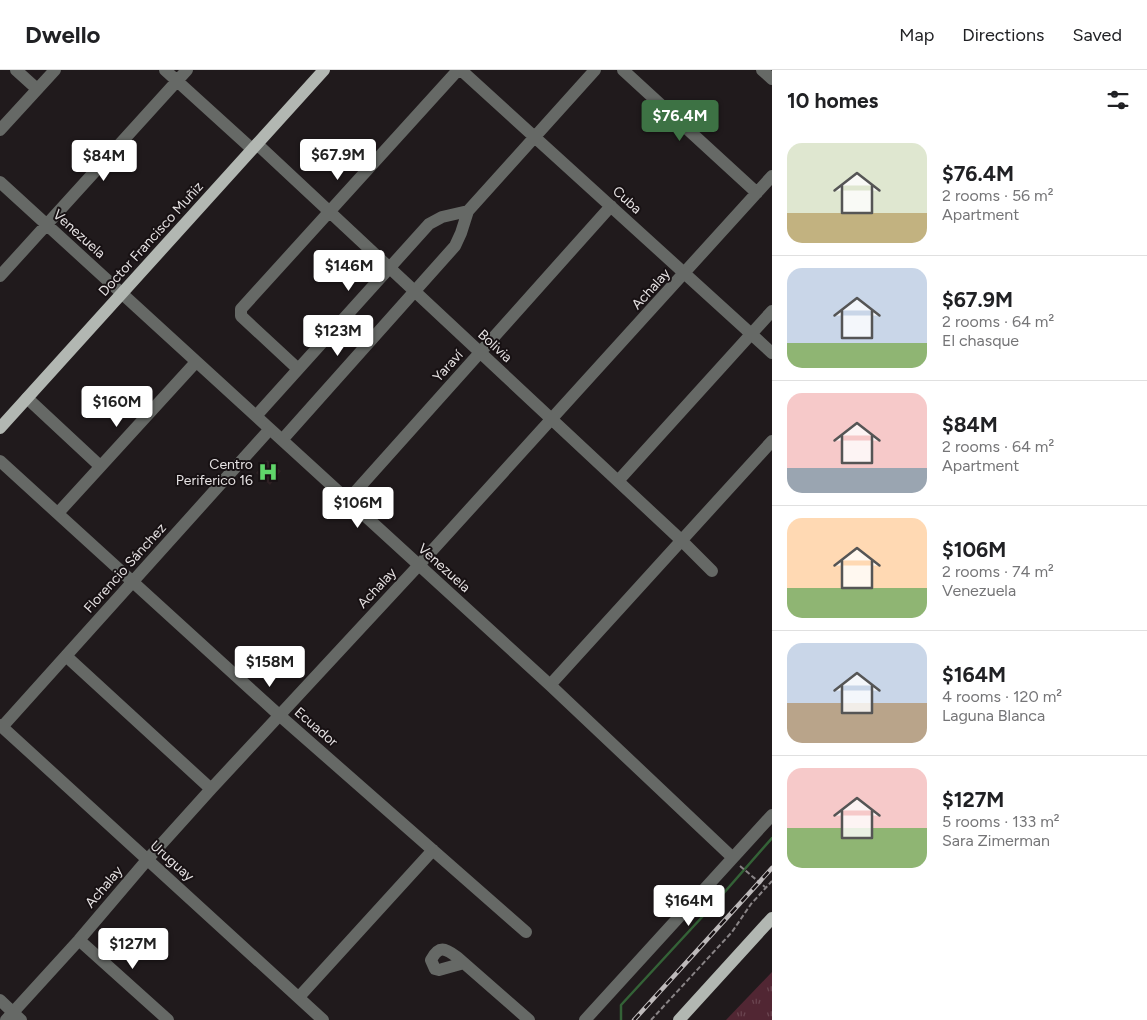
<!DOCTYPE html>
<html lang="en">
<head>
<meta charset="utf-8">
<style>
	:root { --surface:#fff; --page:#f6f6f6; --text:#202124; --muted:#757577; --line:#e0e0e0; --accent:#3d7244 }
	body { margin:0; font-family:Figtree,sans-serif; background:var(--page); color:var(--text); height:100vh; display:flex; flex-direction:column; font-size:19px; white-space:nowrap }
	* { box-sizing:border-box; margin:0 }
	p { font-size:16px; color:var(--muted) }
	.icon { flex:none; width:28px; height:28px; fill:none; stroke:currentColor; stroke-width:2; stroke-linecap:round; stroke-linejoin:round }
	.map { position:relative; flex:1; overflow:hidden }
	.sheet { display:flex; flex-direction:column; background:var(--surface); width:375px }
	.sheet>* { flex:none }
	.price { position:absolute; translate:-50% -42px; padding:0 11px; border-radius:5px; background:#fff; color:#222; font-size:16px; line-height:32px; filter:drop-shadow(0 1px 2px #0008) }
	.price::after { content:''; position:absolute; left:50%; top:30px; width:15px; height:11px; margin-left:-8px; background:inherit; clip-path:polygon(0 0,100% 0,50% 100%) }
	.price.current { background:var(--accent); color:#fff }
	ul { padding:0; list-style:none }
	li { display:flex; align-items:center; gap:15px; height:125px; padding:0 15px }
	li+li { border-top:1px solid var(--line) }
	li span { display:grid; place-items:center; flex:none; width:140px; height:100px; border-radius:15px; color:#555 }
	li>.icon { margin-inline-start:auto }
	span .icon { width:60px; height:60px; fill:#fffc; stroke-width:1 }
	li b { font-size:21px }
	h2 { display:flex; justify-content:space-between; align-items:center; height:60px; padding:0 15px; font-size:21px }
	header { display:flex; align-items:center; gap:30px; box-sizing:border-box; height:70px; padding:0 25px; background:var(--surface); border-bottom:1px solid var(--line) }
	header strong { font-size:24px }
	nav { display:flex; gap:28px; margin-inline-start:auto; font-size:18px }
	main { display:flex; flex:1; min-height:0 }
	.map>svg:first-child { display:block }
	.built { fill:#2e2124 }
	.park { fill:url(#park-tufts) }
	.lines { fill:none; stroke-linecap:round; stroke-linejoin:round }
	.stream { stroke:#346237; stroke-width:2.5 }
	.path { stroke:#898486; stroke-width:2; stroke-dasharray:5 2.5; stroke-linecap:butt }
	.minor { stroke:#666966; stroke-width:12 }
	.major { stroke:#b2b7b2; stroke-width:12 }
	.rail-casing { stroke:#bebabb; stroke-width:4.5 }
	.rail { stroke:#171113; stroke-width:2.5; stroke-dasharray:8; stroke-linecap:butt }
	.labels { text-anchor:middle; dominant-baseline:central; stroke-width:4; stroke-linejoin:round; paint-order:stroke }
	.street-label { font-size:14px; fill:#e6e2e3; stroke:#171113 }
	.poi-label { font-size:14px; fill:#e6e2e3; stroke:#171113; text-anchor:end }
</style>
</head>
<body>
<header>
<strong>Dwello</strong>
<nav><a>Map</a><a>Directions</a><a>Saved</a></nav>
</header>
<main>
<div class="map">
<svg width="772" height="950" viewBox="0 0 772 950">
	<defs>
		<pattern id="park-tufts" width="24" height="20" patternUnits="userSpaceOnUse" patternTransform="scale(1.25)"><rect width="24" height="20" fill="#512633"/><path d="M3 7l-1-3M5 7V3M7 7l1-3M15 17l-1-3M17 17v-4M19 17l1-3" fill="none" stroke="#6a4550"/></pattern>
	</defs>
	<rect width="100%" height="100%" fill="#201a1c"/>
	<!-- built -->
	<path class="built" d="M267,390L281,401L270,415L256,403Z"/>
	<!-- park -->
	<path class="park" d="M772,902V950H726Z"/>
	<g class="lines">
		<!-- stream -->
		<path class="stream" d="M621,950V935L715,833L772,768"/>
		<!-- path -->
		<path class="path" d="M740,796L765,817
			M651,950L732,862L751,834L772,811"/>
		<!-- minor -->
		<path class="minor" d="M16,0L37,19
			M165,0L252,79
			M461,0L772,283
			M623,0L757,123
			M762,0L772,9
			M0,60L55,0
			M257,74L681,470L712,501
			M0,112L550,615L733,788
			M0,206L187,0
			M298,299L241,246V239L458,0
			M27,328L100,396
			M256,346L429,154L442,147L468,141
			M282,370L455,176L461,163L468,141L595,0
			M0,391L279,645L526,862
			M618,411L772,241
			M348,430L611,136
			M58,443L196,292
			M66,586L211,719
			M550,615L772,371
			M0,655L323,950
			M2,657L270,359
			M79,870L168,950
			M464,893L439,900L435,899L431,890C439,875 445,878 457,887L529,950
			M299,927L433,780
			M0,930L21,950
			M6,950L79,870L147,790L211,719L419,495L772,106
			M585,950L772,745"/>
		<!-- major -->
		<path class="major" d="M0,358L324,0
			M679,950L772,848"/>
		<defs>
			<path id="rail" d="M634,950L772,798"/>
		</defs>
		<!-- rail casing -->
		<use href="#rail" class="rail-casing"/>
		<!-- rail -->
		<use href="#rail" class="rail"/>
	</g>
	<!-- icons -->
	<defs>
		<symbol id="hospital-bare" viewBox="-9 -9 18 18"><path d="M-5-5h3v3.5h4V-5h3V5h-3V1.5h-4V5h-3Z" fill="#60d56a" stroke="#171113" stroke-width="2.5" paint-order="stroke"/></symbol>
	</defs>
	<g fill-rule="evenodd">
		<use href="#hospital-bare" x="254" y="388" width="28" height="28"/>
	</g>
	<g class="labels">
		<!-- street labels -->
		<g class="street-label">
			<text transform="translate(627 130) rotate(42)">Cuba</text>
			<text transform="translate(79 164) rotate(42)">Venezuela</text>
			<text transform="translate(151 169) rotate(-48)">Doctor Francisco Muñiz</text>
			<text transform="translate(651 219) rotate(-48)">Achalay</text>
			<text transform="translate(495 276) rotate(43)">Bolivia</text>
			<text transform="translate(448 296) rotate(-48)">Yaraví</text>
			<text transform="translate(125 498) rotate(-48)">Florencio Sánchez</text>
			<text transform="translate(444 498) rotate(42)">Venezuela</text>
			<text transform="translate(377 518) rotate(-47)">Achalay</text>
			<text transform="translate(316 657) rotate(41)">Ecuador</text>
			<text transform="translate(172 791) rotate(42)">Uruguay</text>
			<text transform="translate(104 817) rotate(-50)">Achalay</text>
		</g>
		<!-- poi labels -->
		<g class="poi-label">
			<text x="253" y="394">Centro<tspan x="253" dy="16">Periferico 16</tspan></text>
		</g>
	</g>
</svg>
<b class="price current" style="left:680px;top:72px">$76.4M</b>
<b class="price" style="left:338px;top:111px">$67.9M</b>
<b class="price" style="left:104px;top:112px">$84M</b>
<b class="price" style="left:349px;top:222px">$146M</b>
<b class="price" style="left:338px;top:287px">$123M</b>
<b class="price" style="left:117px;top:358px">$160M</b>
<b class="price" style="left:358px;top:459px">$106M</b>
<b class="price" style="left:270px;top:618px">$158M</b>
<b class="price" style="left:689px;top:857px">$164M</b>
<b class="price" style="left:133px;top:900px">$127M</b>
</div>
<section class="sheet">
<h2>10 homes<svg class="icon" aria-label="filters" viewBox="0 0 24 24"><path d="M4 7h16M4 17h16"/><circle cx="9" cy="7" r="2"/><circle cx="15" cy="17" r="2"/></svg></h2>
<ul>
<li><span style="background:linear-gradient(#dfe7d0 70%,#c2b280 0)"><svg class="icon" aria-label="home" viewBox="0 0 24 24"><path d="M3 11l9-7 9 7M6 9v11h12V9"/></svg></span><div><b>$76.4M</b><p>2 rooms · 56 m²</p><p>Apartment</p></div></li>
<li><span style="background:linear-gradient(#c9d6e8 75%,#8fb573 0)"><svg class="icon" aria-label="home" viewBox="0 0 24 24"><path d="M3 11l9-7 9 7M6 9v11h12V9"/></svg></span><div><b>$67.9M</b><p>2 rooms · 64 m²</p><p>El chasque</p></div></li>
<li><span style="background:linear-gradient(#f6c9c9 75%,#9aa5b1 0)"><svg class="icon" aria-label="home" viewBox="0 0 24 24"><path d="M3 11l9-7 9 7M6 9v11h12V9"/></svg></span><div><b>$84M</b><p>2 rooms · 64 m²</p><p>Apartment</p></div></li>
<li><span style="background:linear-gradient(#ffd9b3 70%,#8fb573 0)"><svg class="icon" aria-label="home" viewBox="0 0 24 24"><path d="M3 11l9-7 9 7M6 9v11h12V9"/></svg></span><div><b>$106M</b><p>2 rooms · 74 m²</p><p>Venezuela</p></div></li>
<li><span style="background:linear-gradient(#c9d6e8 60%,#b9a48a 0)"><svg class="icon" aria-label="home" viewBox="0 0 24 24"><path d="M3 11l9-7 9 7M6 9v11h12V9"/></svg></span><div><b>$164M</b><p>4 rooms · 120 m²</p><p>Laguna Blanca</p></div></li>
<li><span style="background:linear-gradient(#f6c9c9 60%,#8fb573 0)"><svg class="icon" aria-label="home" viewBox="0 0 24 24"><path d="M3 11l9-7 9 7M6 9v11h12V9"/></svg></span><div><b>$127M</b><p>5 rooms · 133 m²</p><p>Sara Zimerman</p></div></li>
</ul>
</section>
</main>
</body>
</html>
